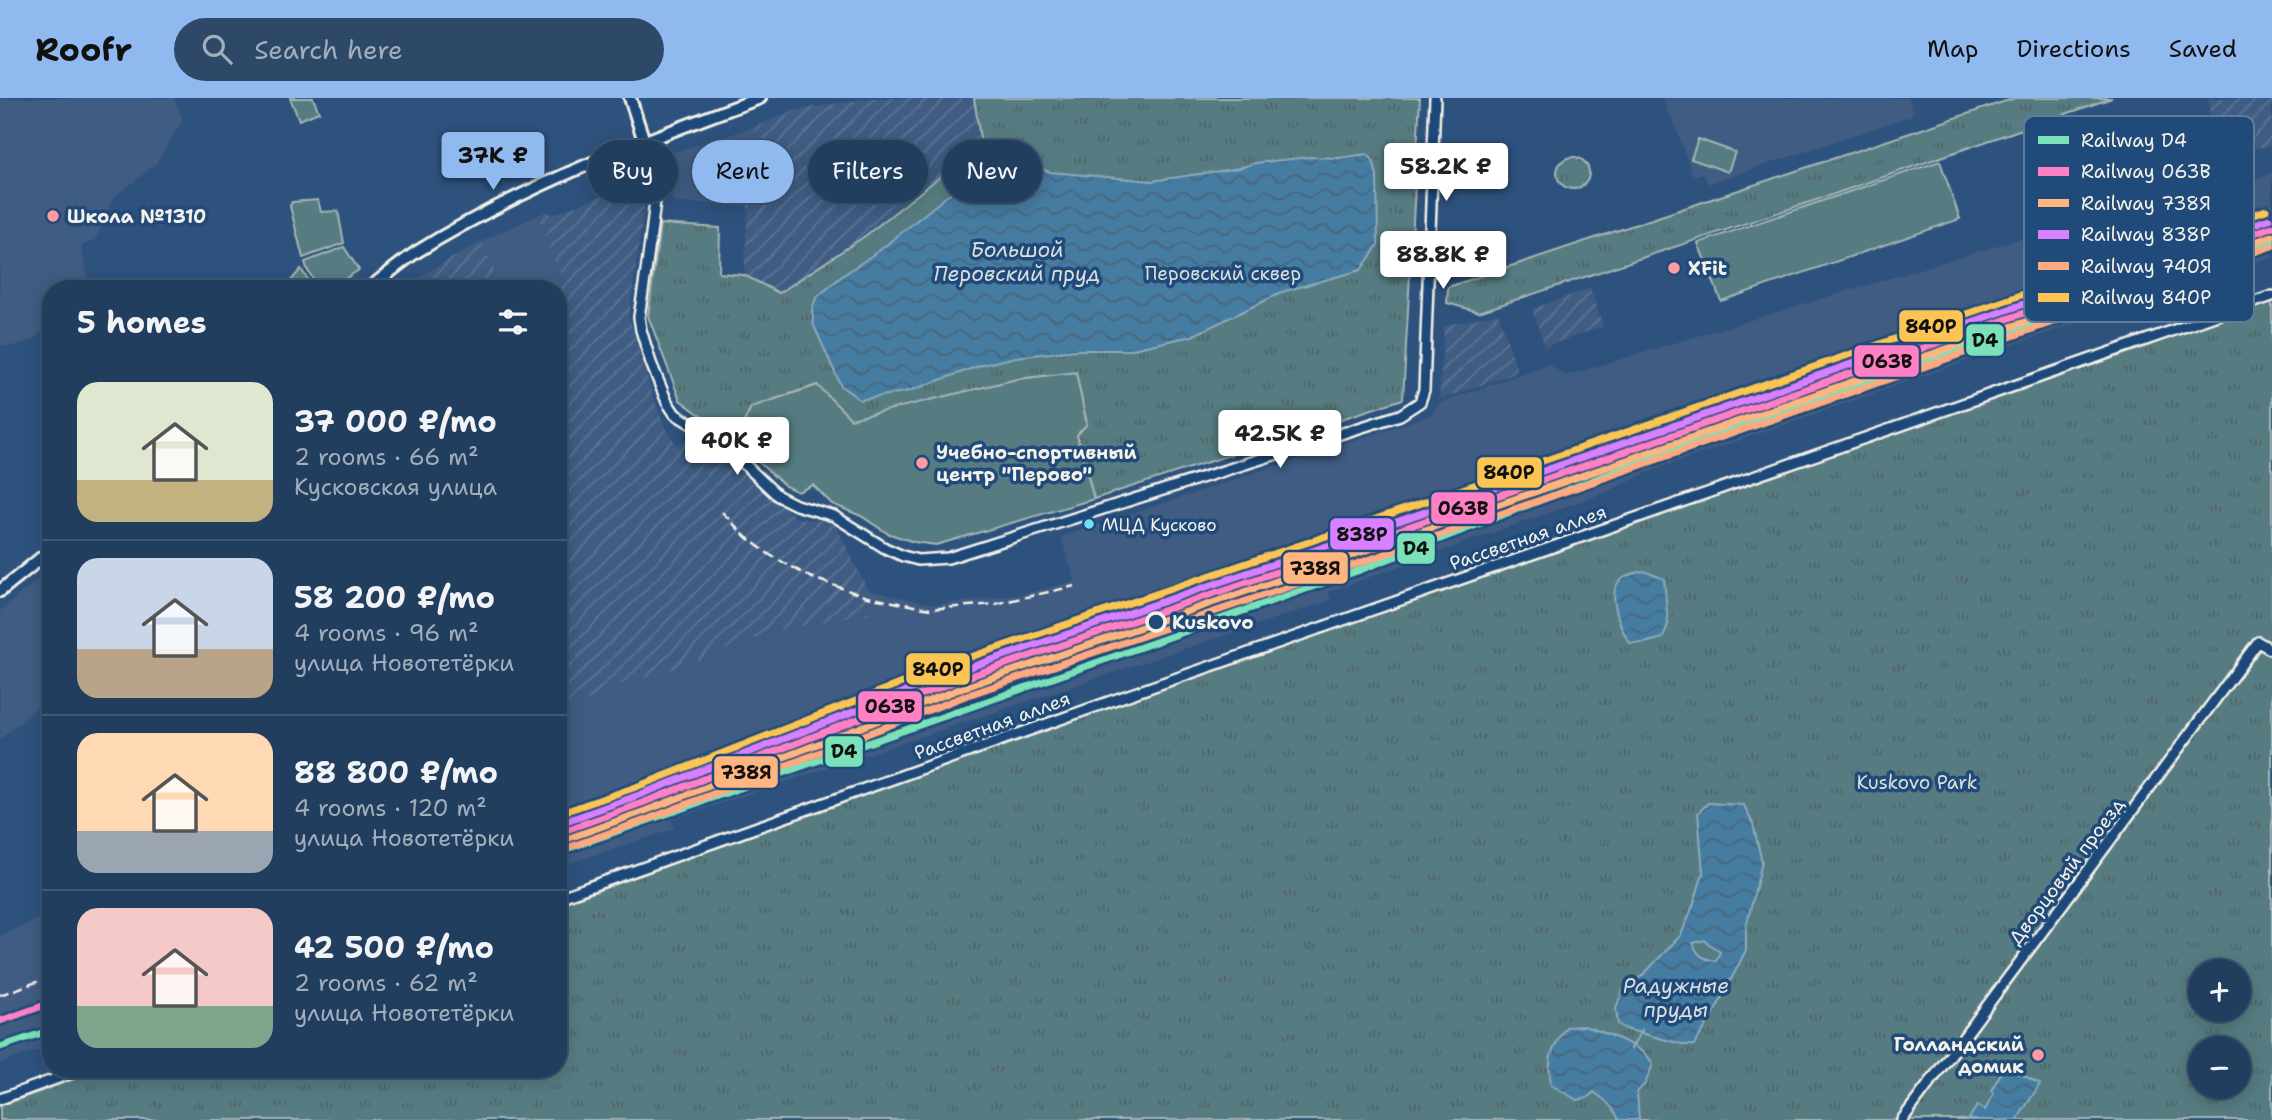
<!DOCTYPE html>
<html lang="en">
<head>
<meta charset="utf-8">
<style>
  :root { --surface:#223e5e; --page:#2e4967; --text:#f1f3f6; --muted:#a2aebc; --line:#3f5773; --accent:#90b9f0 }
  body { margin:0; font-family:"Shantell Sans",sans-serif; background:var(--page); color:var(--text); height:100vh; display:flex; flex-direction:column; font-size:26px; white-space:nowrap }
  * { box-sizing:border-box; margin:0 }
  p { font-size:23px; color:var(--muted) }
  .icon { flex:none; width:38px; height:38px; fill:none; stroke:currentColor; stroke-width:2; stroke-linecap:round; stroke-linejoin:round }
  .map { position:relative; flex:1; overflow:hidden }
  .sheet { position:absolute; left:42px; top:182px; width:525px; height:798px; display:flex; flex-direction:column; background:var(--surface); border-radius:28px; box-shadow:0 4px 18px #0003,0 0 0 2px var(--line) }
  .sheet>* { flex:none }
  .top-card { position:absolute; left:588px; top:42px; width:665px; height:63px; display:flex; gap:14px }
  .tools { position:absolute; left:2188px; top:861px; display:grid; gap:14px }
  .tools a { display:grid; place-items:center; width:63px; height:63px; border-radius:50%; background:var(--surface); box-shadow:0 4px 18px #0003,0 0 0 2px var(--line); font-size:35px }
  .price { position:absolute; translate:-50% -60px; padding:0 16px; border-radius:7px; background:#fff; color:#222; font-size:23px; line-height:46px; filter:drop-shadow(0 2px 4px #0008) }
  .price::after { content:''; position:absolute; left:50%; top:42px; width:21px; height:16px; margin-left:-10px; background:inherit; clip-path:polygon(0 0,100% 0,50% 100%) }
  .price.active { background:var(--accent); color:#111 }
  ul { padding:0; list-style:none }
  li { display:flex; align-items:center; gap:21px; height:175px; padding:0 35px }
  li+li { border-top:2px solid var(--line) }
  li span { display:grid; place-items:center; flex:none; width:196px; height:140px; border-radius:21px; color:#555 }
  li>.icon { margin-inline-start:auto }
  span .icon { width:84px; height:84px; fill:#fffc; stroke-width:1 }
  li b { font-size:30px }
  h2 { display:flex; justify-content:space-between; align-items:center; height:84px; padding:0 35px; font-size:30px }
  .tag { padding:0 24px; border-radius:32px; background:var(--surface); box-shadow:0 4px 18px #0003,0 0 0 2px var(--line); font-size:24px; line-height:63px }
  .tag.active { background:var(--accent); color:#111 }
  header { display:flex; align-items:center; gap:42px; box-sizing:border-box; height:98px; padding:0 35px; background:var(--accent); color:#111 }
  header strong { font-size:33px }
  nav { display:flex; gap:38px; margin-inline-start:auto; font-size:24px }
  .search { width:490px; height:63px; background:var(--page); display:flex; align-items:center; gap:18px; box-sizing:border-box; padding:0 24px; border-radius:38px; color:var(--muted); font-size:26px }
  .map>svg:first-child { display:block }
</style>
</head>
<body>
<header>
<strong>Roofr</strong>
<div class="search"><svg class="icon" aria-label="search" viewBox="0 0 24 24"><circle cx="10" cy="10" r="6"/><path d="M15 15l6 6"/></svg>Search here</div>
<nav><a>Map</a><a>Directions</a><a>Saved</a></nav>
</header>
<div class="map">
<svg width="2272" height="1022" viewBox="0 0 2272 1022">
  <defs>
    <pattern id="industrial-furrows" width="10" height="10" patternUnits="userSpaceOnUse" patternTransform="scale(1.75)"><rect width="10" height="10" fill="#405c83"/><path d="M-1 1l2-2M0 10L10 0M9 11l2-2" fill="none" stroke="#5c7495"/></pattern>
    <pattern id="park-tufts" width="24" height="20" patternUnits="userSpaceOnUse" patternTransform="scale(1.75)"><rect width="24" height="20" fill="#577b81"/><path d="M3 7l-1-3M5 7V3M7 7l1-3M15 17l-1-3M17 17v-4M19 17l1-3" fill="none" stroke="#516466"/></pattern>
    <pattern id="water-waves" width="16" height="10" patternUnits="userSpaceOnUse" patternTransform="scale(1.75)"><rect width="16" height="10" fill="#457ca2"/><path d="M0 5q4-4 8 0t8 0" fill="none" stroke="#476579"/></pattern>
  </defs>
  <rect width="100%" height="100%" fill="#2e527e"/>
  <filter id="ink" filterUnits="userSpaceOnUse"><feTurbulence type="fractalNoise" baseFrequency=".0143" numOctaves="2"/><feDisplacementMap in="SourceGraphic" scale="14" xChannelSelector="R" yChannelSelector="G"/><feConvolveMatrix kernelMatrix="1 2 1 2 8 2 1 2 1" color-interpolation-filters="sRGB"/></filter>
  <g filter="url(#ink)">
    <path fill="#405c83" d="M0 0H174L183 22 155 67 113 100 96 141 81 149 87 175V184L85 191H51V224L32 243 9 249 0 246Z
      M1663 0H1909L1913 13 1911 18 1708 86 1703 75 1693 78 1672 19H1670Z
      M755 29 748 108 672 104 674 54Z
      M2272 75V160L2244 166 1646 375 1609 393 1328 494 1331 502 671 722 674 731 558 769V613L597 599 602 591 694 564 771 534 869 516 866 502 868 492 935 507 1024 496 1075 483 1061 439 1431 317 1440 305 1549 266 1565 278 2186 91 2192 107Z
      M538 117 562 185 547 191H502L482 143Z
      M51 471V598L0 641V513Z
      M51 815V948L0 965V838Z"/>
    <path fill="url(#industrial-furrows)" d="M870 0H974L982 53 961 62 865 138 778 195 744 177 748 108 755 29 792 13Z
      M2208 0H2272V48L2215 56Z
      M648 81 629 218 652 296 665 330 677 347 691 338 705 356 716 345 796 420 834 424 868 492 866 502 869 516 771 534 694 564 641 581 602 591 598 599 558 613V191H547L562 185 538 117 548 113 551 117Z
      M482 143 502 191H405L426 175Z
      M1590 190 1603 228 1545 249 1532 211Z
      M1498 215 1518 274 1439 302 1444 228Z"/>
    <path fill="#577b81" stroke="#a6b6b4" stroke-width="2" d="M290 0H313L319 14 299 22Z
      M1698 41 1735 54 1728 74 1691 61Z
      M1940 63 1960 121 1721 203 1698 145Z
      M318 102 321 114 338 113 344 145 303 160 290 108 292 104Z
      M344 149 359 172 329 191H319L307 171 305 164Z
      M301 171 314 191H267L290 184Z
      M1076 274 1087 327 1077 337 1094 401 936 447 914 444 887 435 861 418 832 406 813 387 798 394 785 388 735 343 751 309 818 287 1017 281Z"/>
    <path fill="url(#park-tufts)" stroke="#a6b6b4" stroke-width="2" fill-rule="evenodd" d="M974 0H1420L1403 301 1094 401 1077 337 1087 326 1076 274 1017 281 851 321 817 287 751 309 735 343 680 302 648 218 660 126 720 130 719 175 744 177 779 195 865 138 961 62 982 53Z
      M2015 0H2112L1834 96 1479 214 1447 205 1448 189Z
      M1557 75a16 16 0 1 1 32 0a16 16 0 1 1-32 0Z
      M2272 203V1022H0V1008L102 971H558V807L1098 612 1993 297ZM2200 873H2238V912H2200ZM2200 950H2238V989H2200Z"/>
    <path fill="url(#water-waves)" stroke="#8babbe" stroke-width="2" fill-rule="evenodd" d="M1367 56 1373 62 1377 78 1378 147 1361 172 1285 193 1192 238 1128 252H1075L1016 259 982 267 909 293 860 302 841 288 814 228 812 212 816 200 842 178 880 152 974 76 1006 61 1021 63 1050 74 1152 83 1239 70 1256 65 1309 59 1339 60Z
      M1644 473 1664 481 1668 526 1663 540 1644 545H1630C1621 533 1608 498 1618 485 1624 477 1635 475 1644 473Z
      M1708 705 1744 707 1753 726 1762 764 1746 829V852L1713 917 1694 947H1685L1626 931 1618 926 1616 910 1623 892 1644 876 1681 837 1693 808 1703 775 1698 715ZM1704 842 1720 854 1716 863C1704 861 1697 858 1693 845Z
      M1584 928C1603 934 1645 948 1653 966L1645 986 1637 994 1639 1022H1619C1614 1009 1605 1002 1594 994L1587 1000 1577 1002 1551 987C1547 960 1551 952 1566 929Z
      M2005 968 2040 986 2017 1022H1968L1977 1008 1985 1012 1994 995 1991 993Z"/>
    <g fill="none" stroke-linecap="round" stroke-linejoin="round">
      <path stroke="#8babbe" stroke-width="2.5" d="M1631 951 1642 932"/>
      <g stroke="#f4f1e8" stroke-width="14">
        <path id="minor" d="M644 43 659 49C666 61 657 78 656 92 652 134 646 176 639 219L641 232 651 265 667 304 675 316 721 344 778 398 796 407 834 418 885 450 903 458 918 462 948 460 1400 317 1420 304 1424 292 1435 0
          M558 800 1114 602 2272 198
          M0 1001 83 971
          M1902 1022 2258 544 2272 552"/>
      </g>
      <g stroke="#f4f1e8" stroke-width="16">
        <path id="tertiary" d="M630 0 644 43
          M368 191C384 179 399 166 415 155 522 88 642 43 760 0
          M0 493 51 452"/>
      </g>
      <use href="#minor" stroke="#1f4a7a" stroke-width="9"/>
      <use href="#tertiary" stroke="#1f4a7a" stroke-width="10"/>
      <path stroke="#f4f1e8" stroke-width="2.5" stroke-dasharray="10 5" stroke-linecap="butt" d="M722 414 746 439 770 457 810 479 867 499 930 511 995 506 1075 488
        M558 737 627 720
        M0 897 51 879"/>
      <g stroke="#1f4a7a" stroke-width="12">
        <path id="rail-1" d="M558 754 1360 472 1699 341 2272 143
          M0 949 51 932"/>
      </g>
      <g stroke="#1f4a7a" stroke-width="12">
        <path id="rail-2" d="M558 735 642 705 959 582 1353 448 2272 129
          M0 923 51 905"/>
      </g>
      <g stroke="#1f4a7a" stroke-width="12">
        <path id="rail-3" d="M561 743 645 713 962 590 1356 456 2272 138"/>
      </g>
      <g stroke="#1f4a7a" stroke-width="12">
        <path id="rail-4" d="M558 726 639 697 956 574 1350 440 2269 121"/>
      </g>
      <g stroke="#1f4a7a" stroke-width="12">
        <path id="rail-5" d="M564 751 648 721 965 598 1359 465 2272 148"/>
      </g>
      <g stroke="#1f4a7a" stroke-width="12">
        <path id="rail-6" d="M558 716 636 689 953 565 1347 431 2266 112"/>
      </g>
      <use href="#rail-1" stroke="#7ae1b8" stroke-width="7"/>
      <use href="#rail-2" stroke="#ff80c5" stroke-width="7"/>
      <use href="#rail-3" stroke="#ffb580" stroke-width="7"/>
      <use href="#rail-4" stroke="#d880ff" stroke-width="7"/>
      <use href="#rail-5" stroke="#ffa980" stroke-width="7"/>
      <use href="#rail-6" stroke="#fcc553" stroke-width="7"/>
    </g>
  </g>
  <g fill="#ff9aa2" stroke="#1f4a7a" stroke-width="2.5">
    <circle cx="53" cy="118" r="7"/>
    <circle cx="1674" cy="170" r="7"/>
    <circle cx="922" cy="365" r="7"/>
    <circle cx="2038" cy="957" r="7"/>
  </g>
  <circle fill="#6ddff8" stroke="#1f4a7a" stroke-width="2.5" cx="1089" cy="426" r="6"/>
  <circle fill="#1f4a7a" stroke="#f4f1e8" stroke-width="3.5" cx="1156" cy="524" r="9"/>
  <g text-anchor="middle" stroke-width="7" stroke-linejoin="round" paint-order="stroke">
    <g font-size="17" fill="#f4f1e8" stroke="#1f4a7a" text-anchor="start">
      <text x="1102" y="433">МЦД Кусково</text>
    </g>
    <g font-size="19" font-weight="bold" fill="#f4f1e8" stroke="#1f4a7a" text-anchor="start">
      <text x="67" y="125">Школа №1310</text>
      <text x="1688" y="177">XFit</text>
      <text x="936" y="361">Учебно-спортивный<tspan x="936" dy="22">центр "Перово"</tspan></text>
      <text x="2024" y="953" text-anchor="end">Голландский<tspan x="2024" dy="22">домик</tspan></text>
    </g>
    <g font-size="19" fill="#dcdfd9" stroke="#1f4a7a">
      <text x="1223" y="182">Перовский сквер</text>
      <text x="1917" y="691">Kuskovo Park</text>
    </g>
    <g font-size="19" fill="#f4f1e8" stroke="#1f4a7a">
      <text transform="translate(1528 439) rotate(-19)" y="7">Рассветная аллея</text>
      <text transform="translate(992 627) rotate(-20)" y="7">Рассветная аллея</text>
      <text transform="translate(2066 773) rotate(-53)" y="7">Дворцовый проезд</text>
    </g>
    <g font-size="19" font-weight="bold" fill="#f4f1e8" stroke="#1f4a7a" text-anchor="start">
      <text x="1172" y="531">Kuskovo</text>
    </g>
    <g font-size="21" font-style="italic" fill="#dadfde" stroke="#1f4a7a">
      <text x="1017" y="159">Большой<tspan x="1017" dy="24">Перовский пруд</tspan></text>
      <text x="1676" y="895">Радужные<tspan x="1676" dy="24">пруды</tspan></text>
    </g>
  </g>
  <rect x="2024" y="18" width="230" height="206" rx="10" fill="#1f4a7a" stroke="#5f7c9b" stroke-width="2"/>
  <rect x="2038" y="38" width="31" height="8" fill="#7ae1b8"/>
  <rect x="2038" y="69" width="31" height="9" fill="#ff80c5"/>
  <rect x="2038" y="101" width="31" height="8" fill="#ffb580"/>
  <rect x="2038" y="132" width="31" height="9" fill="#d880ff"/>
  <rect x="2038" y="164" width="31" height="8" fill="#ffa980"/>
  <rect x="2038" y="195" width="31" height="9" fill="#fcc553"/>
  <g font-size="19" fill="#f4f1e8">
    <text x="2081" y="49">Railway D4</text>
    <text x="2081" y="80">Railway 063В</text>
    <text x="2081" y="112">Railway 738Я</text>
    <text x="2081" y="143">Railway 838Р</text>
    <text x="2081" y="175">Railway 740Я</text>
    <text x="2081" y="206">Railway 840Р</text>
  </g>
  <g stroke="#1f4a7a" stroke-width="2.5">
    <rect x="1898" y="211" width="66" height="34" rx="7" fill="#fcc553"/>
    <rect x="1965" y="225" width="40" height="34" rx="7" fill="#7ae1b8"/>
    <rect x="1853" y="246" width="67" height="34" rx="7" fill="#ff80c5"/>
    <rect x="1476" y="358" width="67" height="33" rx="7" fill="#fcc553"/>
    <rect x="1430" y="393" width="66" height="34" rx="7" fill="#ff80c5"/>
    <rect x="1329" y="419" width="66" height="34" rx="7" fill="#d880ff"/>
    <rect x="1396" y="434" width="40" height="33" rx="7" fill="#7ae1b8"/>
    <rect x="1282" y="453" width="67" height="34" rx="7" fill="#ffb580"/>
    <rect x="905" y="554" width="66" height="34" rx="7" fill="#fcc553"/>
    <rect x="857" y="592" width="66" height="33" rx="7" fill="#ff80c5"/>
    <rect x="824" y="637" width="40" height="33" rx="7" fill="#7ae1b8"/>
    <rect x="713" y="657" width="66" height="34" rx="7" fill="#ffb580"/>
  </g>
  <g font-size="19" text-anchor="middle" font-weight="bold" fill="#111">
    <text x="1931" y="235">840Р</text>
    <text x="1985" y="249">D4</text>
    <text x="1887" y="270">063В</text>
    <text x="1509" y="381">840Р</text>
    <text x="1463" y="417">063В</text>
    <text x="1362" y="443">838Р</text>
    <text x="1416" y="457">D4</text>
    <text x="1315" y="477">738Я</text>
    <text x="938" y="578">840Р</text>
    <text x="890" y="615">063В</text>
    <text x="844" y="660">D4</text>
    <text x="746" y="681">738Я</text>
  </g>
</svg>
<div class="tools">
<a>+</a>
<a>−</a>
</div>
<b class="price active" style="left:493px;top:94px">37K ₽</b>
<b class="price" style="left:1446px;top:105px">58.2K ₽</b>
<b class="price" style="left:1443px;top:193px">88.8K ₽</b>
<b class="price" style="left:1280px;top:372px">42.5K ₽</b>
<b class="price" style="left:737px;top:379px">40K ₽</b>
<div class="top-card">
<a class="tag">Buy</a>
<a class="tag active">Rent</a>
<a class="tag">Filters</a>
<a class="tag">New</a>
</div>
<section class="sheet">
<h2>5 homes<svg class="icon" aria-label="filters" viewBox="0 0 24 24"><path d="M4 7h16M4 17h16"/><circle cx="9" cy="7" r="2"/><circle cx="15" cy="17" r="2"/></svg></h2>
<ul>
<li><span style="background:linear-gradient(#dfe7d0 70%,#c2b280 0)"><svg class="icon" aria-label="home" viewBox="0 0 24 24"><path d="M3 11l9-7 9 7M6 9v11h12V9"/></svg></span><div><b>37 000 ₽/mo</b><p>2 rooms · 66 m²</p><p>Кусковская улица</p></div></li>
<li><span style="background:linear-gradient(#c9d6e8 65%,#b9a48a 0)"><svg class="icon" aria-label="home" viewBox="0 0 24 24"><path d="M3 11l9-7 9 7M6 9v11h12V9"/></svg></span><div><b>58 200 ₽/mo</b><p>4 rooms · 96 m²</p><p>улица Новотетёрки</p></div></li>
<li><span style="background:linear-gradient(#ffd9b3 70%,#9aa5b1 0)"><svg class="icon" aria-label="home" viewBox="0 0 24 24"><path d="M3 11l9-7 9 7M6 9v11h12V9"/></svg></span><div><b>88 800 ₽/mo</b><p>4 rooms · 120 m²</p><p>улица Новотетёрки</p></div></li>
<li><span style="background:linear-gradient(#f6c9c9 70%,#7fa58c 0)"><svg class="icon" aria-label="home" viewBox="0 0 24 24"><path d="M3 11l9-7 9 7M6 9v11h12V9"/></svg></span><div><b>42 500 ₽/mo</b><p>2 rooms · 62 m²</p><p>улица Новотетёрки</p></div></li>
</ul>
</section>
</div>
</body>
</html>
